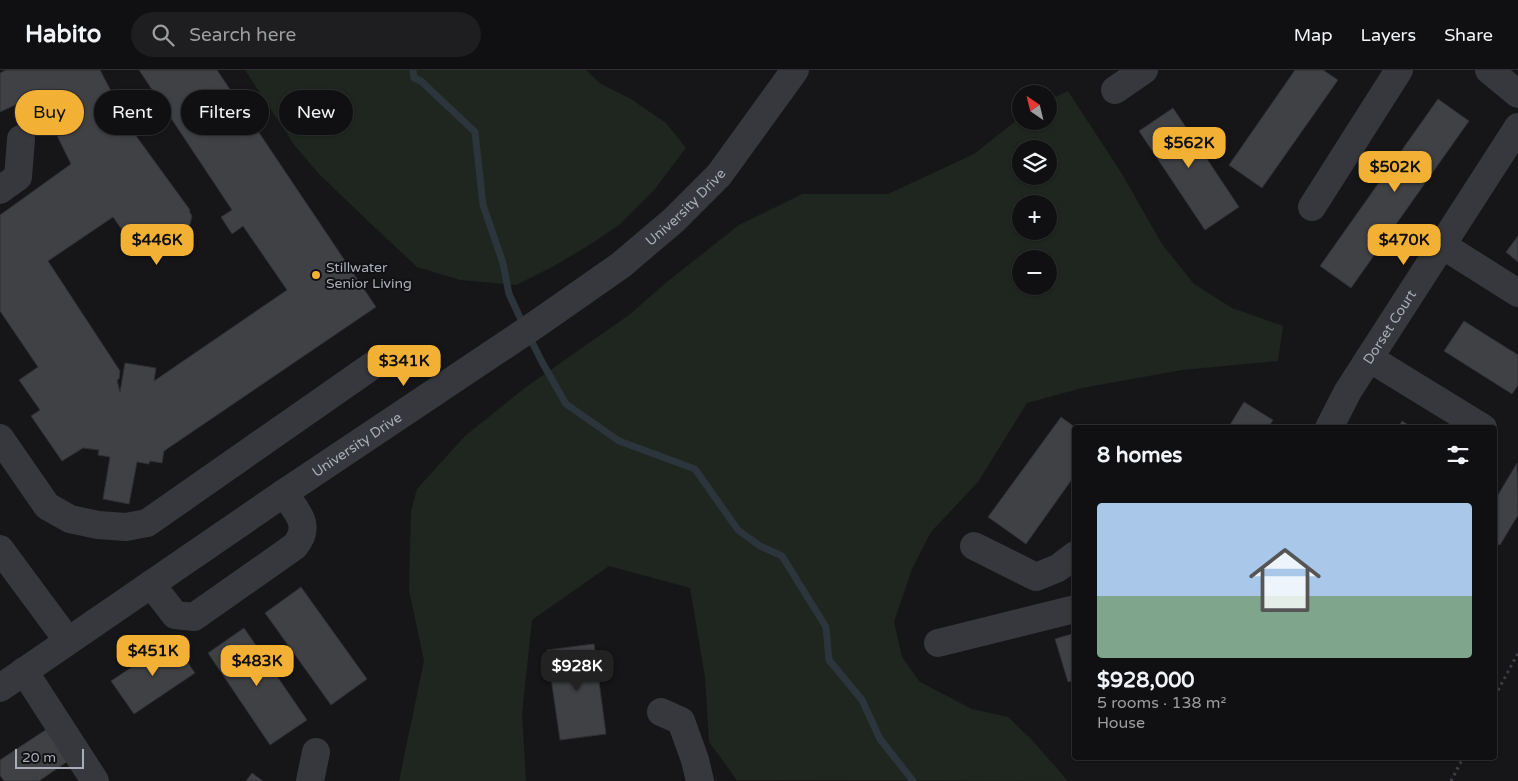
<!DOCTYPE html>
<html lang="en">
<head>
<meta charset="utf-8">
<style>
  :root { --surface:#101012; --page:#1e1e20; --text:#f1f3f6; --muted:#9c9d9f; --line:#303032; --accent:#f2b134 }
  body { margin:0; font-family:"Varela Round",sans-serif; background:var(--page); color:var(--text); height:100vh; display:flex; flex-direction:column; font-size:19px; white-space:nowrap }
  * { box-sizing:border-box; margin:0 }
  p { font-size:16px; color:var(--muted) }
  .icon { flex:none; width:28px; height:28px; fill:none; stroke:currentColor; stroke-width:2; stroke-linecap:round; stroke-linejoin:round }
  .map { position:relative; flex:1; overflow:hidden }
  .drawer { position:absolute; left:1072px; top:355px; width:425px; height:335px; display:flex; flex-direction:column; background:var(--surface); border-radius:5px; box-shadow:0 1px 4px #0004,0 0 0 1px var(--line) }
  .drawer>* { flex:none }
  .hud { position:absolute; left:15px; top:20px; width:475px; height:45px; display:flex; gap:10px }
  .needle { width:32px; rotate:325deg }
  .fabs { position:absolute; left:1012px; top:15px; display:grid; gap:10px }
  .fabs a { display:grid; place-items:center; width:45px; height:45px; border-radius:50%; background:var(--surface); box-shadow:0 1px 4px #0004,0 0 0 1px var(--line); font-size:25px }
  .scale { position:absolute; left:15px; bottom:12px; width:69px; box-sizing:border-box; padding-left:5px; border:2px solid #a8adb8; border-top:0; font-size:14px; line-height:18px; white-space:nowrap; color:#a8adb8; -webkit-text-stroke:4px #111113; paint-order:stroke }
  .price { position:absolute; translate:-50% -42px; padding:0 11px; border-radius:10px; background:var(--accent); color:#111; font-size:16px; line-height:32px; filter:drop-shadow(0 1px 2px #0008) }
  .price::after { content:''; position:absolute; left:50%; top:30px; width:15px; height:11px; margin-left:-8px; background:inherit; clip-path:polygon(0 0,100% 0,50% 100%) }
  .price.current { background:#222; color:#fff }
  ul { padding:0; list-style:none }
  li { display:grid; align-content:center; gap:10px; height:265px; padding:0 25px }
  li+li { border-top:1px solid var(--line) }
  li span { display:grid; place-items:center; height:155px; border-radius:5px; color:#555 }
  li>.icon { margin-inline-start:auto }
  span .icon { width:90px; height:90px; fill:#fffc; stroke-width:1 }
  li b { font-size:21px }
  h2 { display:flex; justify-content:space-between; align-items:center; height:60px; padding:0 25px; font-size:21px }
  .tag { padding:0 18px; border-radius:22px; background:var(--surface); box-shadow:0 1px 4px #0004,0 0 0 1px var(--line); font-size:18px; line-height:45px }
  .tag.current { background:var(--accent); color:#111 }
  header { display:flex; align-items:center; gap:30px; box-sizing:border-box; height:70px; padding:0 25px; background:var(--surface); border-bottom:1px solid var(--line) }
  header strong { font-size:24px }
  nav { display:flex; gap:28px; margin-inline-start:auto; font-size:18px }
  .search { width:350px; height:45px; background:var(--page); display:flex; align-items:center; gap:12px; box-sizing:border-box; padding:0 18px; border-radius:28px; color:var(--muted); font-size:19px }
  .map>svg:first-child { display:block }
</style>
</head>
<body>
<header>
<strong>Habito</strong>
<div class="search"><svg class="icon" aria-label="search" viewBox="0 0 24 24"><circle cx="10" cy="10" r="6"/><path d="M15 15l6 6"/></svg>Search here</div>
<nav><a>Map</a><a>Layers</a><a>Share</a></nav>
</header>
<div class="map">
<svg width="1518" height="711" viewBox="0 0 1518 711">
  <rect width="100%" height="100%" fill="#161618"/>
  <path fill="#1e261f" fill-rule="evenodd" d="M245 0H586L601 14 631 29 666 53 686 78 654 120 619 155 591 174 554 196 516 215 460 210 417 197 369 152 319 104 295 76Z
    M1068 21 1122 104 1162 174 1194 214 1232 238 1283 256 1278 291 1182 300 1082 318 1027 333 978 412 931 462 912 499 894 552 902 587 920 612 972 639 1008 647 1031 669 1068 711 737 710 709 672 705 607 690 518 609 496 532 550 522 644 526 711H399L424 591 409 520 411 441 417 419 465 366 526 317 629 245 668 211 739 155 802 124H888L974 84 1021 47V51H1049V30ZM1021 79H1049V106H1021ZM1021 134H1049V161H1021ZM1021 189H1049V216H1021Z"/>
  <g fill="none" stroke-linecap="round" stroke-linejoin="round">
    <path stroke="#2c353c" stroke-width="7" d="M413 0 414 8 421 11 475 62 483 135 503 193 509 224 524 256
      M529 266 542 292 566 334 619 371 695 399 738 460 760 476 782 486 826 557 829 590 862 630 880 669 913 711"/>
  </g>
  <path fill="#404145" stroke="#303034" d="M6 0H100L131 59 190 140 189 141 192 146 189 158 179 164 167 162 138 183 113 147 48 191 120 301 119 309 117 310 120 322 125 293 156 298 154 311 287 220 243 156 232 164 221 147 232 140 139 0H217L376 237 164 381 162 393 150 391 149 394 137 392 129 434 103 429 110 387 98 385 99 380 83 378 62 391 31 346 40 340 19 310 38 297 0 241V145L71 94 37 25 0 42V3Z
    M1295 0H1323L1338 10 1262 118 1229 95Z
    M1438 29 1469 51 1351 218 1320 196Z
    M1173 38 1239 137 1205 160 1139 61Z
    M1518 166V192L1506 182Z
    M1464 251 1518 285V315L1512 324 1444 281Z
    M1244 332 1273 350 1268 358H1228Z
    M1061 347 1076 358H1075V405L1026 474 988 447Z
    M1402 351 1413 358H1398Z
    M1517 393 1518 445 1500 475 1495 473V430Z
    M301 517 367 609 331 635 265 543Z
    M244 558 307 650 270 675 208 583Z
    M1075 563V610L1068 612 1055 569Z
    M172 570 195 603 134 644 111 611Z
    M594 574 606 664 560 670 547 580Z
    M53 655 74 687 39 711H4L0 705V690Z
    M252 703 263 711H246Z"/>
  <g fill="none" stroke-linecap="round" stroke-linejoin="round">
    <path stroke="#3d3f44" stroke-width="3" stroke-dasharray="2.5 4" stroke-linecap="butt" d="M1495 626 1518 583
      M1451 711 1463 688"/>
    <g stroke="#37383d" stroke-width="28">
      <path d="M1489 0 1518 24"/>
      <path d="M1115 20 1144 0"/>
      <path d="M0 120 18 107 21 69"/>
      <path d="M1312 137 1399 0"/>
      <path d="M1442 175 1518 223"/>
      <path d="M1369 288 1483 358"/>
      <path id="s1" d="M1329 358 1348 321 1518 57"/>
      <path d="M0 368 47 436 70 449 98 455 126 457 147 453 379 291"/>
      <path d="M974 476 1036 507 1058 498 1075 485"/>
      <path d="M0 479 68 571"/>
      <path d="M151 514 175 545 194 547 295 476C312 455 297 442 284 423"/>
      <path d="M938 573 1075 539"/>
      <path d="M24 601 95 711"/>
      <path id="s2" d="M0 618 284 423 538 253 621 195 674 150 719 105 795 0"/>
      <path d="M661 642 681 651 695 690 700 711"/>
      <path d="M310 711 316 682"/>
    </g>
  </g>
  <circle fill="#f2b134" stroke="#111113" stroke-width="2" cx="316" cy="205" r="5"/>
  <g text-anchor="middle" stroke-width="4" stroke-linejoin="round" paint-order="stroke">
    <g font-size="14" fill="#a8adb8" stroke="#111113">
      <text dy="5" stroke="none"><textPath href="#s2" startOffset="838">University Drive</textPath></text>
      <text dy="5" stroke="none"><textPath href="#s1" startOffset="118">Dorset Court</textPath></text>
      <text dy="5" stroke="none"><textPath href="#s2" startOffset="432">University Drive</textPath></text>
    </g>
    <g font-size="14" fill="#a8adb8" stroke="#111113" text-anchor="start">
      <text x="326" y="202">Stillwater<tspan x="326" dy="16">Senior Living</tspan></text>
    </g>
  </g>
</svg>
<div class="fabs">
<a><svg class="needle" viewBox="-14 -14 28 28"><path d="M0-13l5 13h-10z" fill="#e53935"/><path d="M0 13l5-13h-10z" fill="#9c9d9f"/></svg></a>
<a><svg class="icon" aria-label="layers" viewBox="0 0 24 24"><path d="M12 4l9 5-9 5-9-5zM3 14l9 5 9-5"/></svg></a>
<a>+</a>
<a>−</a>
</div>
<div class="scale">20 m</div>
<b class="price" style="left:1189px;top:99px">$562K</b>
<b class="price" style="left:1395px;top:123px">$502K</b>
<b class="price" style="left:157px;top:196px">$446K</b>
<b class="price" style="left:1404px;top:196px">$470K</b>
<b class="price" style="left:404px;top:317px">$341K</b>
<b class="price" style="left:153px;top:607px">$451K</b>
<b class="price" style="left:257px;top:617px">$483K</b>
<b class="price current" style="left:577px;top:622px">$928K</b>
<div class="hud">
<a class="tag current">Buy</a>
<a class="tag">Rent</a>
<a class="tag">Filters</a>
<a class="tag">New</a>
</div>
<section class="drawer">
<h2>8 homes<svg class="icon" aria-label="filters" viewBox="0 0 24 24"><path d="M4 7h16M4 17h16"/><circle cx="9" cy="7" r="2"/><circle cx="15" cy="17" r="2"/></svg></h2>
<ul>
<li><span style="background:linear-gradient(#a9c7e8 60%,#7fa58c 0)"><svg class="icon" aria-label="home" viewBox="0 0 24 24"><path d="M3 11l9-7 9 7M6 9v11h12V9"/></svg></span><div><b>$928,000</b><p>5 rooms · 138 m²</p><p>House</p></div></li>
</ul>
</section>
</div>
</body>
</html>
